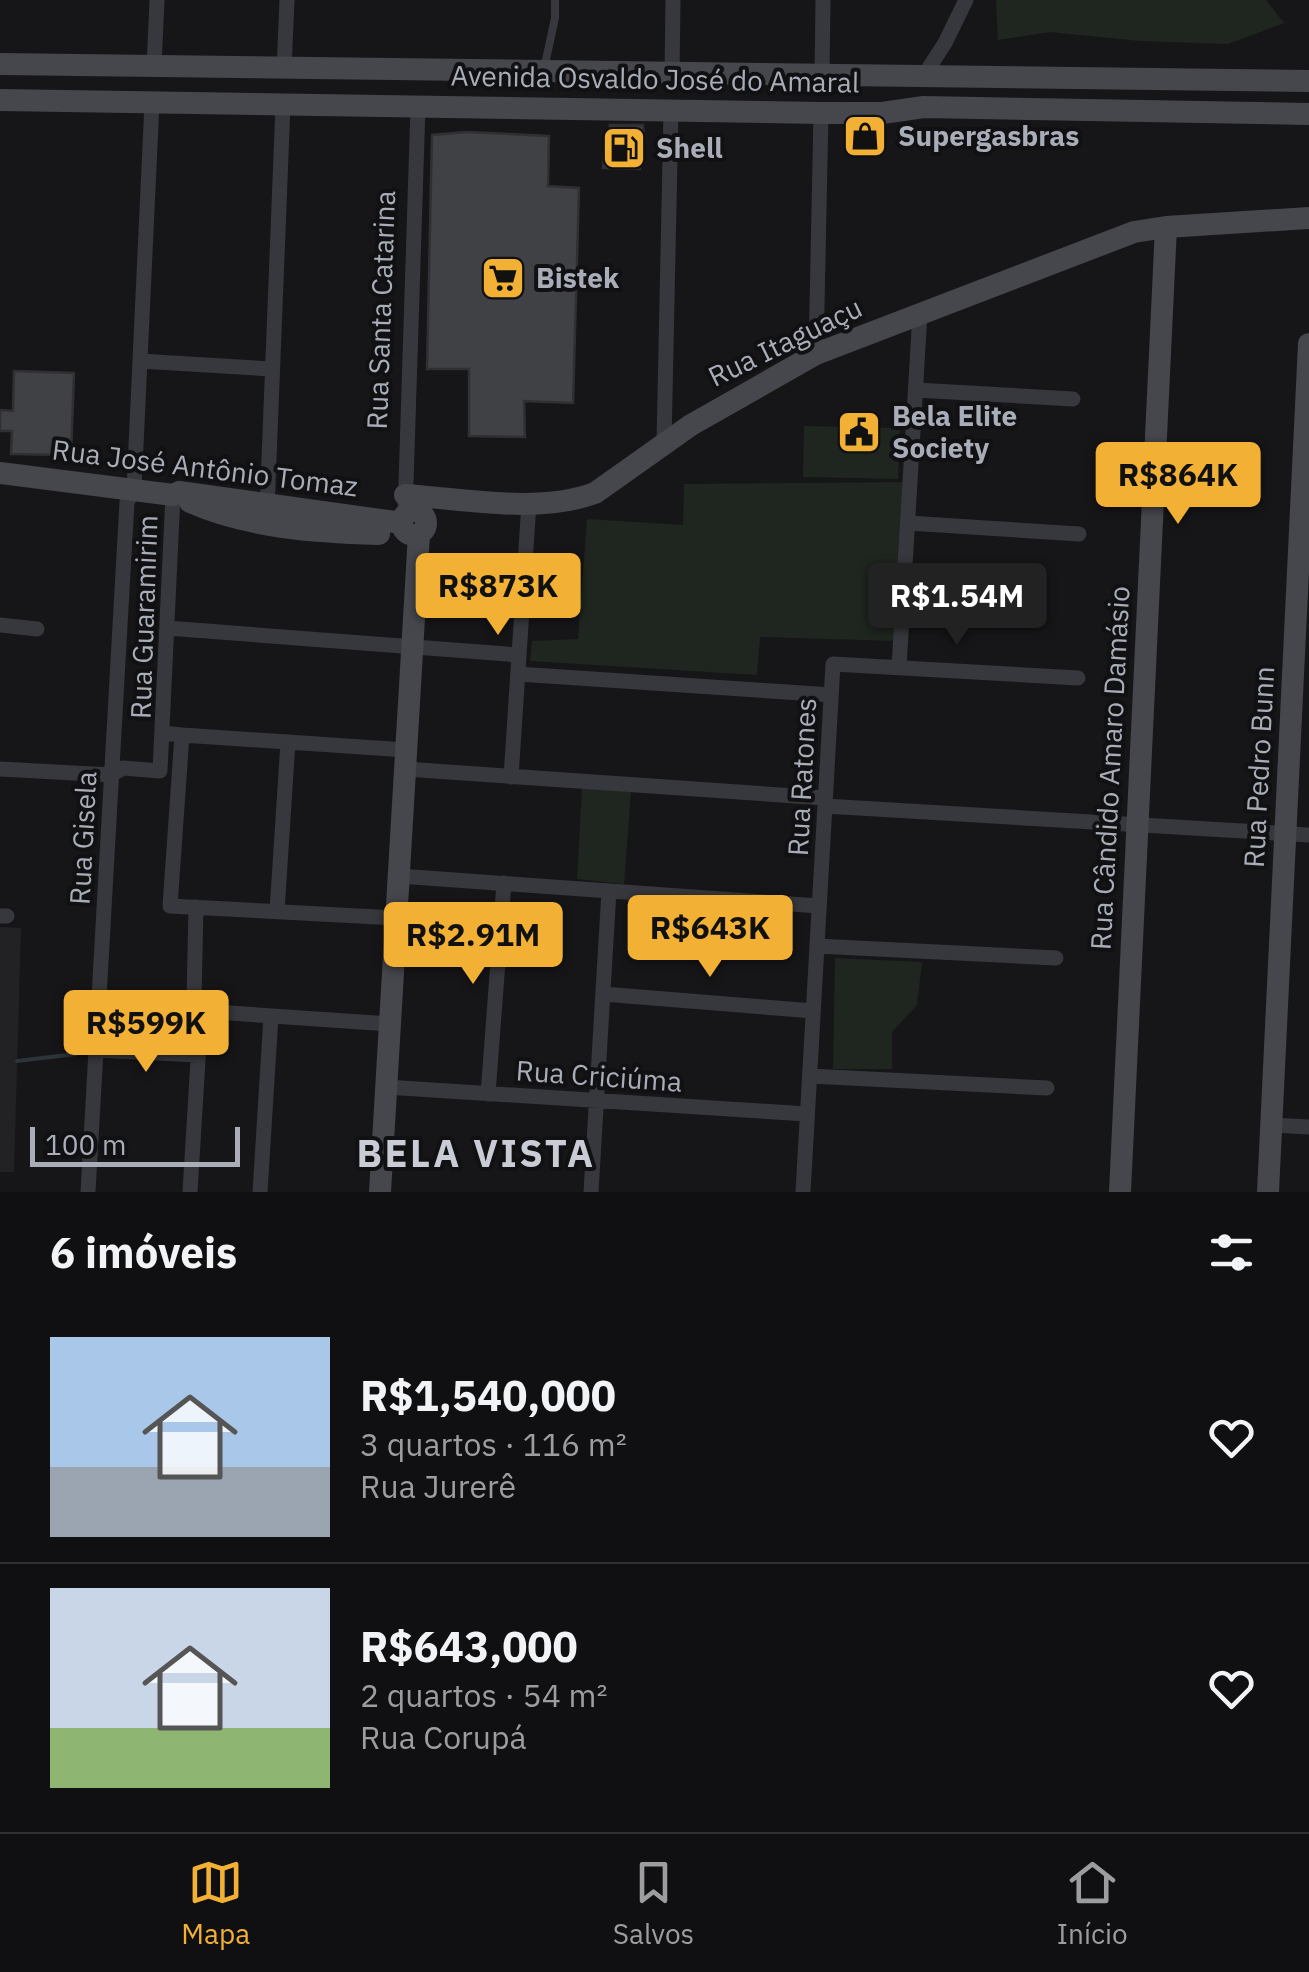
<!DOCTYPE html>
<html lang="pt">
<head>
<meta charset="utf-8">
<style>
  :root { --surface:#101012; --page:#19191b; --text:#f1f3f6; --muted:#9c9d9f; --line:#303032; --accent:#f2b134 }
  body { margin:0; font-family:"IBM Plex Sans",sans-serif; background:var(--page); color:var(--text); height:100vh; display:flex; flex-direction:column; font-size:38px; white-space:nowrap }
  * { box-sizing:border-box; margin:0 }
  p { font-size:32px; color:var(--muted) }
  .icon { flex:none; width:55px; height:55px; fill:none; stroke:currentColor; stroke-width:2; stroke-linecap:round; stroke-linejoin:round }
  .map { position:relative; height:1192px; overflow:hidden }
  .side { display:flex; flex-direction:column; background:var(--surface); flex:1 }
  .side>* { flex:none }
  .scale { position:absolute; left:30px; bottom:25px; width:210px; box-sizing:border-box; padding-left:10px; border:5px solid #a8adb8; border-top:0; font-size:28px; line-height:35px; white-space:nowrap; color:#a8adb8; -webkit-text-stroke:8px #111113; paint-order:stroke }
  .price { position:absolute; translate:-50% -85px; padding:0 22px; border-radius:10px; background:var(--accent); color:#111; font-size:32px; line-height:65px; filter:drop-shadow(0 2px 5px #0008) }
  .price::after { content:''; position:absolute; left:50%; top:60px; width:30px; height:22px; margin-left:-15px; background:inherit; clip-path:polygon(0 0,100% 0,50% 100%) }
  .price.selected { background:#222; color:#fff }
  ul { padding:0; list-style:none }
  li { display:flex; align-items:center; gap:30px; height:250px; padding:0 50px }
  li+li { border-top:2px solid var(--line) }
  li span { display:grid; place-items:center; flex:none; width:280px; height:200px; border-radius:0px; color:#555 }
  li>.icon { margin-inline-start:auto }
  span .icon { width:120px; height:120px; fill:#fffc; stroke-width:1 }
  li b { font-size:42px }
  h2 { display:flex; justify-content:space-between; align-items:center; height:120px; padding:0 50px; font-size:42px }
  .tabs { display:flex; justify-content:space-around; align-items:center; height:140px; border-top:2px solid var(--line); background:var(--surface); font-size:28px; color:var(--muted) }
  .tabs a { display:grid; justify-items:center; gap:5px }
  .tabs .selected { color:var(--accent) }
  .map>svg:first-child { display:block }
</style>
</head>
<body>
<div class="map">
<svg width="1309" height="1192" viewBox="0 0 1309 1192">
  <rect width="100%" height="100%" fill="#161618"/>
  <path fill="#222225" d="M0 927 21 928 14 1172H0Z"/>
  <path fill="#1e261f" d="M996 0H1266L1284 23 1228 44 1140 41 1050 32 998 40Z
    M804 426 900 428 898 479 803 477Z
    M907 482 894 641 760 637 757 675 530 661 532 641 578 639 587 519 683 525 684 484Z
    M582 788 631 792 624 884 577 879Z
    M835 958 922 962 917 1005 892 1032V1069H833Z"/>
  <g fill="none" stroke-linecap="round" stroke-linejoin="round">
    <path stroke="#2c353c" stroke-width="4" d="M17 1061 76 1054"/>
  </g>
  <path fill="#404145" stroke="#303034" stroke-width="2.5" d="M610 125H643L644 142H639L640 169 603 168 604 153 609 154Z
    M466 132 549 136 548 186 579 188 573 403 524 401 525 437 469 436V369H427L432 135Z
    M14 371 74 373 71 455 11 454 12 431H0V410L13 411Z"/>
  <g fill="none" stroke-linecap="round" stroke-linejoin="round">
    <path stroke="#37383d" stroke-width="8" d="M544 69 555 18V0"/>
    <path stroke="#37383d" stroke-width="15" d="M154 67 157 0
      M284 70 287 0
      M672 75 673 0
      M822 76 823 0
      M923 77 945 43 966 0
      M816 354 821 113
      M140 361 272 369
      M916 390 1073 399
      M664 443 671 111
      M267 510 283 105
      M405 515 418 106
      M908 523 1079 534
      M0 625 37 629
      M167 628 519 655
      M899 667 920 313
      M518 674 831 695
      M162 733 182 735 170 906 396 918
      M182 735 406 750
      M0 769 111 775 123 768 160 771 173 495
      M405 769 825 798
      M511 777 529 503
      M825 806 1309 835
      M399 876 819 906
      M277 911 288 742
      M0 916H7
      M817 946 1056 958
      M603 994 813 1011
      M201 1011 390 1024
      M96 1050 198 1055
      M810 1076 1047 1088
      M386 1087 807 1114
      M488 1094 504 883
      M1272 1125 1309 1127
      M88 1192 127 502 134 489 152 103
      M190 1192 201 1011 194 1000 196 907
      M260 1192 271 1016
      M591 1192 609 891
      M803 1192 833 664 1078 678"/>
    <path stroke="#45474d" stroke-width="22" d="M0 64 1309 81
      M0 100 821 113H882L924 107 1309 114
      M0 473 173 495 179 492 402 523
      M405 495C466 499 537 514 595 493L691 425 816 354 1134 232 1166 227 1309 218
      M190 502C249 528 316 532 379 534
      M402 523a12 12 0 1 1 24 0a12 12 0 1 1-24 0Z
      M380 1192 419 534
      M1120 1192 1166 227
      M1268 1192 1309 344"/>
  </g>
  <defs>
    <g id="shop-square" transform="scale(2.25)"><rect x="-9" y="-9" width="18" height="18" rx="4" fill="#f2b134" stroke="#111113"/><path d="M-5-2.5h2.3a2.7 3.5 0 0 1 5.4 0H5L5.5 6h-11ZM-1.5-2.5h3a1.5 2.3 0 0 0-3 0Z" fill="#111"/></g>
    <g id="fuel-square" transform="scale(2.25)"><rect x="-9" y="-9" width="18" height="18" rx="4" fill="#f2b134" stroke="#111113"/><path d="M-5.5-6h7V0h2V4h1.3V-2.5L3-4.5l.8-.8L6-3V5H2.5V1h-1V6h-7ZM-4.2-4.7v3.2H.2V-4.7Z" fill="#111"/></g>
    <g id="supermarket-square" transform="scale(2.25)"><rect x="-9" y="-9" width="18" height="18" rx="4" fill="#f2b134" stroke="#111113"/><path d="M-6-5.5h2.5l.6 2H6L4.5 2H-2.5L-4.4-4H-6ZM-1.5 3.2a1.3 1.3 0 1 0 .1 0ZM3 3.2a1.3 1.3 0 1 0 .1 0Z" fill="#111"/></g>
    <g id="civic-square" transform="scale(2.25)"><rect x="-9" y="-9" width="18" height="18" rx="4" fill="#f2b134" stroke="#111113"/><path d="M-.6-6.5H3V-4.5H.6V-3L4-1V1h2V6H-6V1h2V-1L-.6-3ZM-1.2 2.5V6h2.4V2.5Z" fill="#111"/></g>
  </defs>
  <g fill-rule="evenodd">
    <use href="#shop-square" x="865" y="136"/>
    <use href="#fuel-square" x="624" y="148"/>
    <use href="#supermarket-square" x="503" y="278"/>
    <use href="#civic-square" x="859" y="432"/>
  </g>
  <g text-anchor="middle" stroke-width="8" stroke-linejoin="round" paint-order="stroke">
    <g font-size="28" fill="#a8adb8" stroke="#111113">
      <text transform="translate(655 79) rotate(1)" y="10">Avenida Osvaldo José do Amaral</text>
      <text transform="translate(381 310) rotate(-88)" y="10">Rua Santa Catarina</text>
      <text transform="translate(785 342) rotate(-26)" y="10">Rua Itaguaçu</text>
      <text transform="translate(205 468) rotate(7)" y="10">Rua José Antônio Tomaz</text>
      <text transform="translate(144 617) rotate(-88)" y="10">Rua Guaramirim</text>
      <text transform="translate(1259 767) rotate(-87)" y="10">Rua Pedro Bunn</text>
      <text transform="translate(1110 768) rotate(-87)" y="10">Rua Cândido Amaro Damásio</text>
      <text transform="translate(802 777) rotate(-87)" y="10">Rua Ratones</text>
      <text transform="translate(83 838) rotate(-87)" y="10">Rua Gisela</text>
      <text transform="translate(599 1076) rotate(4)" y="10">Rua Criciúma</text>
    </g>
    <g font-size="28" font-weight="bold" fill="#a8adb8" stroke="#111113" text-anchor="start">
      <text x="898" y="146">Supergasbras</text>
      <text x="656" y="158">Shell</text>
      <text x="536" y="288">Bistek</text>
      <text x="892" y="426">Bela Elite<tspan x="892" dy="32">Society</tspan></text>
    </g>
    <g font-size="38" font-weight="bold" letter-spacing="2.5" fill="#c9ccd4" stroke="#111113">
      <text x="476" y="1167">BELA VISTA</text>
    </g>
  </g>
</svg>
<div class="scale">100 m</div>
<b class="price" style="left:1178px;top:527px">R$864K</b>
<b class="price" style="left:498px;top:638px">R$873K</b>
<b class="price selected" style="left:957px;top:648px">R$1.54M</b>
<b class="price" style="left:710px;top:980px">R$643K</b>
<b class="price" style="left:473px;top:987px">R$2.91M</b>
<b class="price" style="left:146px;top:1075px">R$599K</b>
</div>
<section class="side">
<h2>6 imóveis<svg class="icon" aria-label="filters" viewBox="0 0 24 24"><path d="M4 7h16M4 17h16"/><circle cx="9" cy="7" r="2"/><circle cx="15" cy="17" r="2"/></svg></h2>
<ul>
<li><span style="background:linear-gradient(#a9c7e8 65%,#9aa5b1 0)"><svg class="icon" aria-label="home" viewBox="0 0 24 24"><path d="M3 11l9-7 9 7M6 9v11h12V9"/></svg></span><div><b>R$1,540,000</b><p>3 quartos · 116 m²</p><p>Rua Jurerê</p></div><svg class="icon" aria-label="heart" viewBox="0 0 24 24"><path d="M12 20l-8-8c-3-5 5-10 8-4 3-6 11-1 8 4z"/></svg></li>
<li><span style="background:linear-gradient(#c9d6e8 70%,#8fb573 0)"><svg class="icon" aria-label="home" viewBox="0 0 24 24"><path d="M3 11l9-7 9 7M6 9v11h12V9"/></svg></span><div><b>R$643,000</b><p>2 quartos · 54 m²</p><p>Rua Corupá</p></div><svg class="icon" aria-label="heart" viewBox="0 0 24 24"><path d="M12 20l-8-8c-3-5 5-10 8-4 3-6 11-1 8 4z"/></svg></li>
</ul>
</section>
<nav class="tabs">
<a class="selected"><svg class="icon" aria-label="map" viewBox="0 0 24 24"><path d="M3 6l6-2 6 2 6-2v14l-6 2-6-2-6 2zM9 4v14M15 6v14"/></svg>Mapa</a>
<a><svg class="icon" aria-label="saved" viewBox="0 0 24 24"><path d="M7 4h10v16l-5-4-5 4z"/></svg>Salvos</a>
<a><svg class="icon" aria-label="home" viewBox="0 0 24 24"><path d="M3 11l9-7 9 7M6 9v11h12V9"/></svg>Início</a>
</nav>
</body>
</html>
